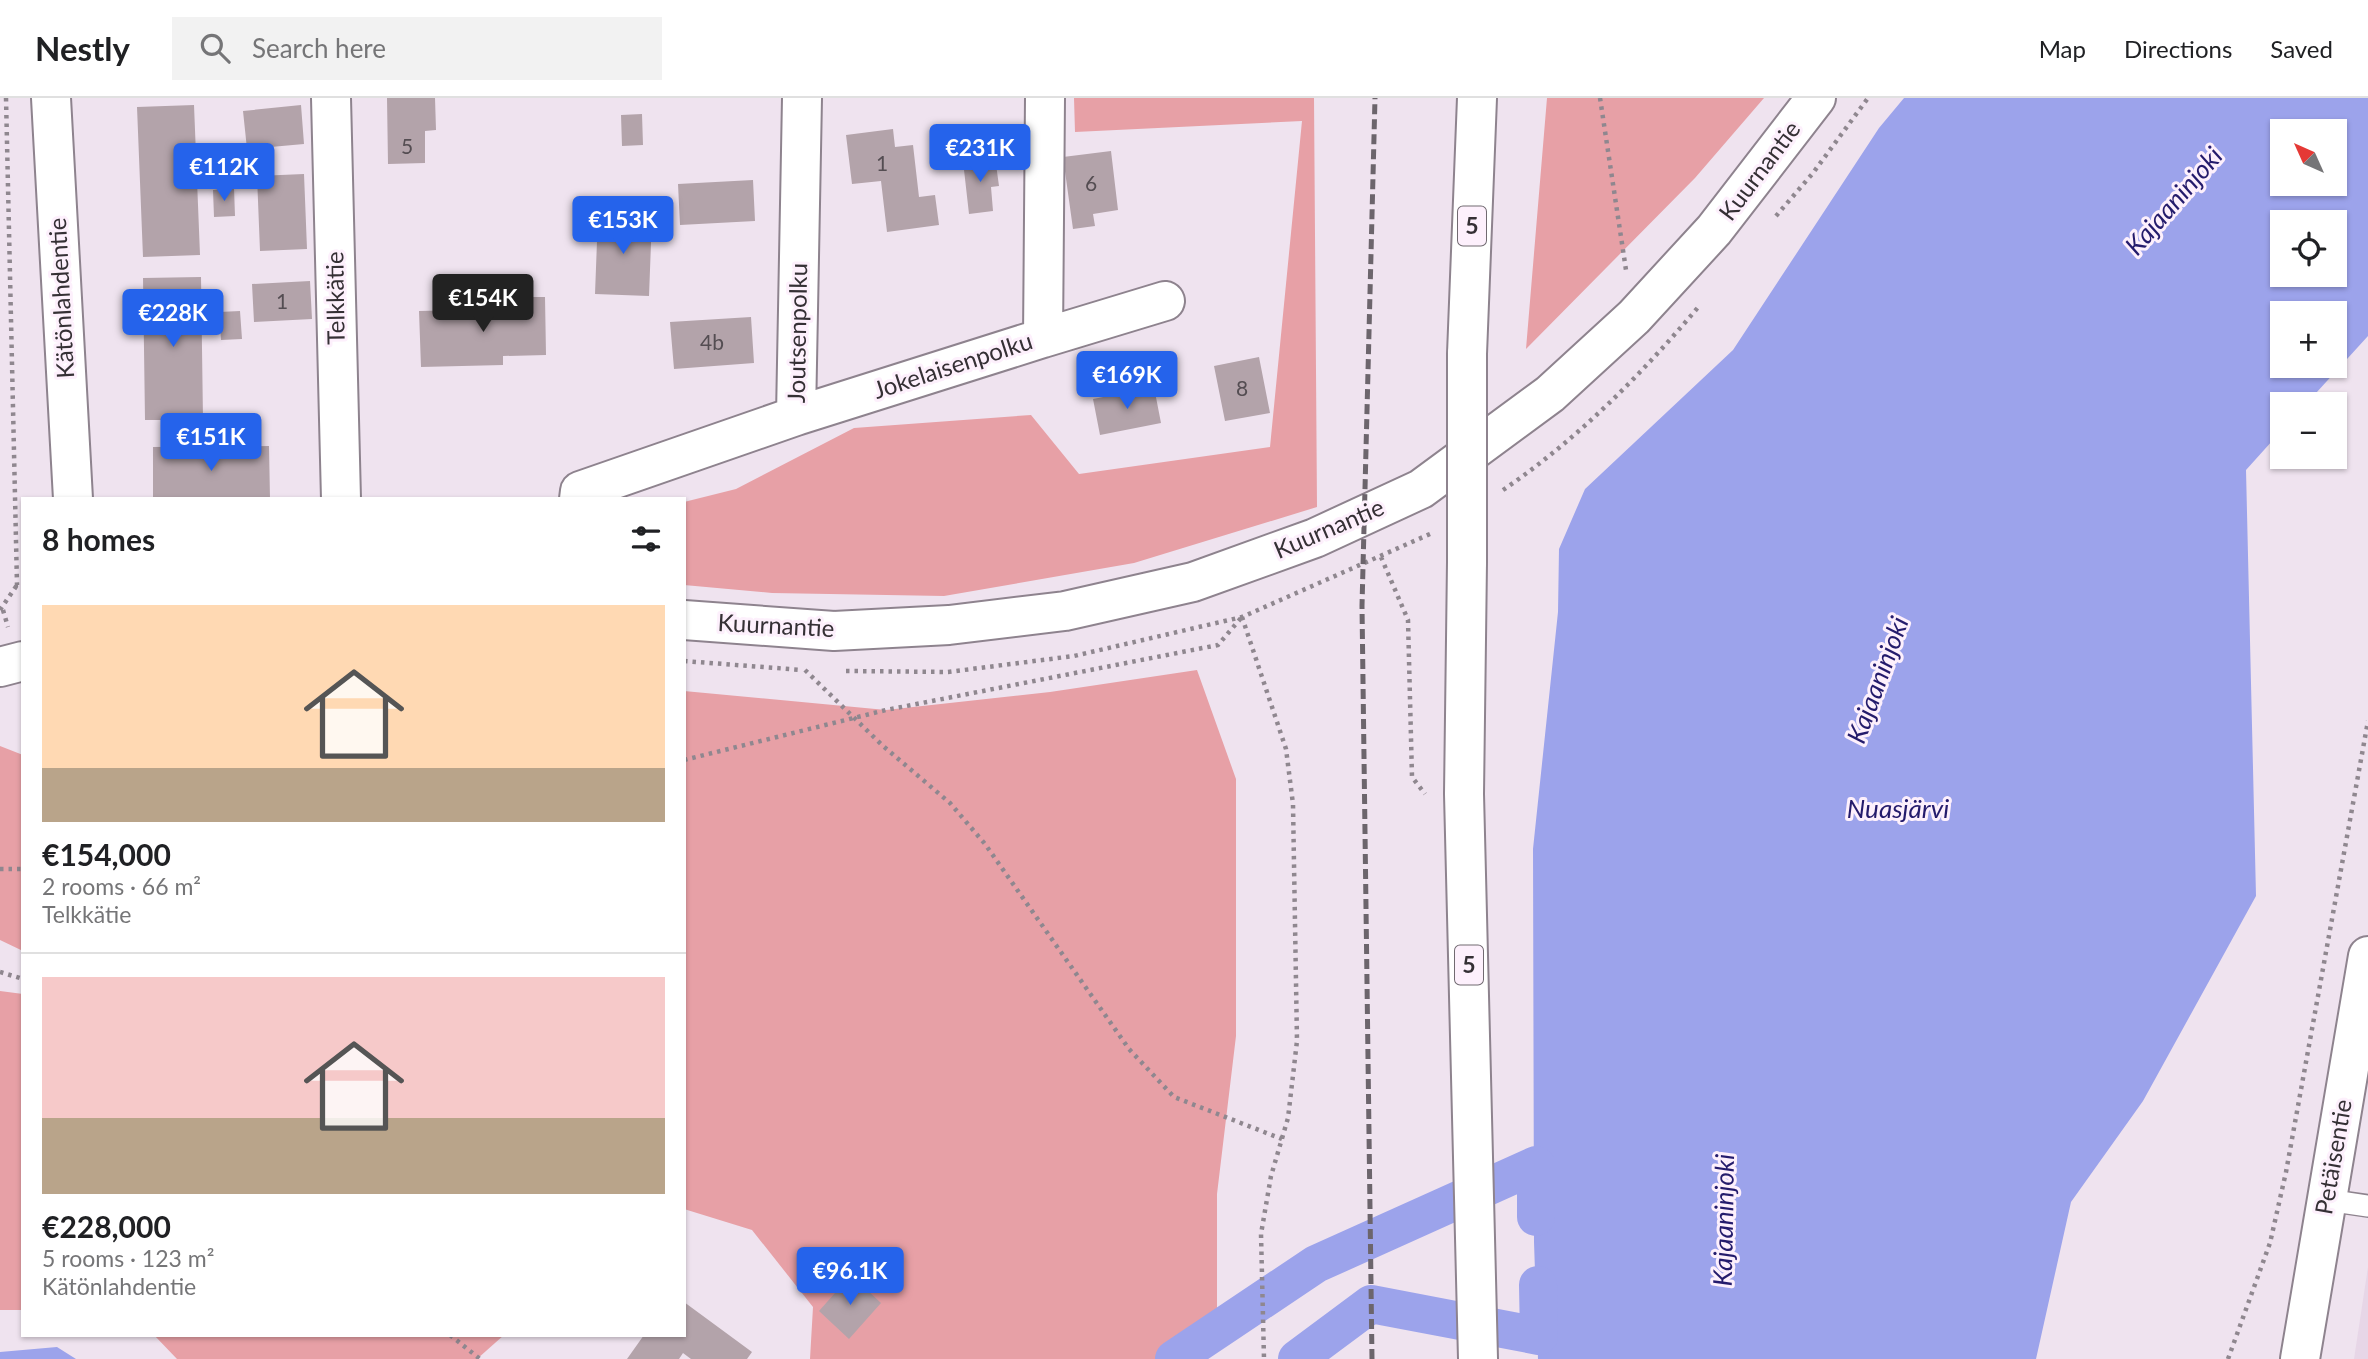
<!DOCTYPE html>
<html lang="en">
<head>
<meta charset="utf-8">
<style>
  :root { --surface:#fff; --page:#f2f2f2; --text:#202124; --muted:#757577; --line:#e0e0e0; --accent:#2563eb }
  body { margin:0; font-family:Lato,sans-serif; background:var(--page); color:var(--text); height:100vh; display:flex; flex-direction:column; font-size:26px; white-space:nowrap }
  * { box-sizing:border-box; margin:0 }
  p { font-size:23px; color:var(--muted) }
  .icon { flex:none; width:38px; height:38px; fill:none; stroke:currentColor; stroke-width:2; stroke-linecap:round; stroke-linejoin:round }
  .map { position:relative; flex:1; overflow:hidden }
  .details { position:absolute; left:21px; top:399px; width:665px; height:840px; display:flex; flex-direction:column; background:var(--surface); border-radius:0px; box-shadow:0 2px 5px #0004 }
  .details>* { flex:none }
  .needle { width:46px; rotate:315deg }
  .buttons { position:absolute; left:2270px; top:21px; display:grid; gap:14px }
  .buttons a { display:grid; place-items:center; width:77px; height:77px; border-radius:0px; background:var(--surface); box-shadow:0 2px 5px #0004; font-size:35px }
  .price { position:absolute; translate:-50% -60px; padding:0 16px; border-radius:7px; background:var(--accent); color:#fff; font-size:23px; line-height:46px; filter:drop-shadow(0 2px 4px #0008) }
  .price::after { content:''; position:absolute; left:50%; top:42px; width:21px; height:16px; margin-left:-10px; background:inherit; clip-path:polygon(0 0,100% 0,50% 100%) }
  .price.selected { background:#222; color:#fff }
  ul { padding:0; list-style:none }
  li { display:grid; align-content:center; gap:14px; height:371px; padding:0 21px }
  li+li { border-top:2px solid var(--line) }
  li span { display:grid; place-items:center; height:217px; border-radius:0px; color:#555 }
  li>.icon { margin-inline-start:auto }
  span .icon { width:126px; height:126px; fill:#fffc; stroke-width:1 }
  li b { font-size:30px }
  h2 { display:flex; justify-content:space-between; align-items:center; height:84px; padding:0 21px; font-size:30px }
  header { display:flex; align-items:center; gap:42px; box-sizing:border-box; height:98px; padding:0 35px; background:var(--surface); border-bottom:2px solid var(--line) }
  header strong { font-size:33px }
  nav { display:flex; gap:38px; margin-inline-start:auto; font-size:24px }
  .search { width:490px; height:63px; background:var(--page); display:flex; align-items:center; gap:18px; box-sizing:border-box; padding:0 24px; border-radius:0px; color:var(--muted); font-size:26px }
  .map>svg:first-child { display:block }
</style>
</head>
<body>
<header>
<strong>Nestly</strong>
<div class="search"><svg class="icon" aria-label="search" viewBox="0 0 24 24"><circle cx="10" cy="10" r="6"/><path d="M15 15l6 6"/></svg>Search here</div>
<nav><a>Map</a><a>Directions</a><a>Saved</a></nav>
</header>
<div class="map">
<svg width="2368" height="1261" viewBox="0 0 2368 1261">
  <rect width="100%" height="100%" fill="#efe3ef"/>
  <path fill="#e7d6e7" d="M2368 1169V1261H2354Z"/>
  <path fill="#e7a0a6" d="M1074 0H1314L1317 409 1134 465 944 498 772 495 684 487V404L736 391 854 330 1031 317 1079 376 1270 349 1302 23 1075 34Z
    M1547 0H1764L1695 80 1526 251Z
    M1197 572 1236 681V938L1217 1096V1232L1174 1261H810L813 1209 752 1132 684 1111V593L886 612 1050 594Z
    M0 648 23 657V853L0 842Z
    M0 893 23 896V1212H0Z
    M154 1237H504L477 1261H177Z"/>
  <path fill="#9ca3eb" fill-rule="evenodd" d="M1904 0H2368V238L2306 306H2282V332L2246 372 2256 798 2143 1003 2071 1104 2036 1261H1538L1534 1144 1533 751 1558 514 1559 451 1585 391 1733 252 1879 30ZM2282 33H2334V86H2282ZM2282 124H2334V177H2282ZM2282 215H2334V268H2282Z
    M57 1249 76 1261H0V1254Z"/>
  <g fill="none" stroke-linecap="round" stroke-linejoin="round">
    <path stroke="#9ca3eb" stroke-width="38" d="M1174 1261 1316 1166 1536 1067V1119
      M1297 1261 1371 1206 1539 1238 1538 1187"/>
  </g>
  <path fill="#b3a3aa" d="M387 0H435L436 32 425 33V65L388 66Z
    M194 7 200 157 143 159 137 9Z
    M301 7 304 46 247 51 243 13Z
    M642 16 643 47 622 48 621 17Z
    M893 31 895 49 913 47 919 99 935 97 939 127 887 134 881 83 852 86 846 37Z
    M1111 53 1118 112 1093 116 1095 128 1073 131 1063 59Z
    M995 59 999 88 991 89 993 113 969 116 963 63Z
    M304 76 307 151 260 153 257 78Z
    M753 82 755 123 680 127 678 86Z
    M234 90 235 118 214 119 213 92Z
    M598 117 652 119 649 198 595 196Z
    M201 179 203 322H145L143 180Z
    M310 183 312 221 254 224 252 186Z
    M514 199H545L546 257 503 258V267L421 269 419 213 514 211Z
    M240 213 242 241 221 242 219 214Z
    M751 219 754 265 674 271 670 224Z
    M1259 259 1270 315 1225 323 1214 268Z
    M1154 289 1161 325 1100 337 1093 301Z
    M269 348 270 401H153V349Z
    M851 1177 881 1205 849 1241 819 1213Z
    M684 1204 752 1254 747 1261H691L683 1255 679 1261H627L644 1237H684Z"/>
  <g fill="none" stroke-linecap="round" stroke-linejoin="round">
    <g stroke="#8e838e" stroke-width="24">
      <path id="lane" d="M2327 1102 2368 1108"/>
    </g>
    <g stroke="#8e838e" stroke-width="42">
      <path id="street" d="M51 0 73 401
        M331 0 341 401
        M1043 240 1165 203
        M796 318 1043 240 1045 0
        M579 401 580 393 796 318 802 0
        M2300 1261 2368 858"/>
    </g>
    <g stroke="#8e838e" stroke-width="42">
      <path id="secondary" d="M684 522 834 533 949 527 1065 513 1193 484 1315 440 1421 391 1550 296 1634 219 1714 132 1816 0
        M0 569 23 563"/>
    </g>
    <g stroke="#8e838e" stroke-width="42">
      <path id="highway" d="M1467 256 1477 0
        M1467 464 1464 696 1478 1261"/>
    </g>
    <path stroke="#8f878f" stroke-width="4.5" stroke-dasharray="3.5 5" stroke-linecap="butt" d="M6 0 17 487 23 486
      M1600 0 1626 172
      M1776 118 1813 75 1868 0
      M1503 392C1578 341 1642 276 1700 207
      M1381 459 1408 522 1412 679 1425 696
      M0 512 17 487
      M3 512 8 529
      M1242 519 1286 651 1293 706 1297 943 1288 1020 1271 1078 1261 1136 1264 1261
      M684 563 802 572
      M805 572 883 648 950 705 985 746 1129 951 1174 999 1282 1041
      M846 573 948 574 1074 558 1242 519 1430 436
      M684 662 886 612 1218 547 1241 520
      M0 771H23
      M0 874 23 881
      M450 1237 480 1261
      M2228 1261 2270 1145 2286 1074 2368 623"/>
    <use href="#lane" stroke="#fff" stroke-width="21"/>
    <use href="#street" stroke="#fff" stroke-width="38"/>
    <use href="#secondary" stroke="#fff" stroke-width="38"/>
    <use href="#highway" stroke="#fff" stroke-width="38"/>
    <path stroke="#6c656c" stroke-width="5" stroke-dasharray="10 5" stroke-linecap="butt" d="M1372 1261 1362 508 1375 0"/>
    <g stroke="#8e838e" stroke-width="42" stroke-linecap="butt">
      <path id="highway-bridge" d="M1467 464V256"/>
    </g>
    <use href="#highway-bridge" stroke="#fff" stroke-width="38"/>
  </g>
  <g text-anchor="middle" stroke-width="6" stroke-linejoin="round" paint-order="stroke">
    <g font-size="21" fill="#544d52">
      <text x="407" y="56">5</text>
      <text x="882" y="73">1</text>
      <text x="1091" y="93">6</text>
      <text x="282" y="211">1</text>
      <text x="712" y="252">4b</text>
      <text x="1242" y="298">8</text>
    </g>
    <g fill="#fdf0fc" stroke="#716a71" stroke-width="2">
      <rect x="1458" y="108.5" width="28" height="39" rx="5"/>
      <rect x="1455" y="847.5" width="28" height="39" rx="5"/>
    </g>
    <g font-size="23" font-weight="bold" fill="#353035">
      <text x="1472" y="136">5</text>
      <text x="1469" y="875">5</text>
    </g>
    <g font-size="24" fill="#353035" stroke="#fdf0fc">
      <text transform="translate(1760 73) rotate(-53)" y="8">Kuurnantie</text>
      <text transform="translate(62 200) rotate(-93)" y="8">Kätönlahdentie</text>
      <text transform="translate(336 200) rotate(-91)" y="8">Telkkätie</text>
      <text transform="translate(798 235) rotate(-89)" y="8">Joutsenpolku</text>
      <text transform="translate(953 268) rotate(-18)" y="8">Jokelaisenpolku</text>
      <text transform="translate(1329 431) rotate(-23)" y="8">Kuurnantie</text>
      <text transform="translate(776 528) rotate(3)" y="8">Kuurnantie</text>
      <text transform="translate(2334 1059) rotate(-80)" y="8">Petäisentie</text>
    </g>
    <g font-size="26" font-style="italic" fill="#241b6c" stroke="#fdf0fc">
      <text transform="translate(2174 103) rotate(-49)" y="9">Kajaaninjoki</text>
      <text transform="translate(1878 582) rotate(-70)" y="9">Kajaaninjoki</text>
      <text x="1898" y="720">Nuasjärvi</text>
      <text transform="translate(1724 1122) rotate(-89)" y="9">Kajaaninjoki</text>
    </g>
  </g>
</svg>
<div class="buttons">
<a><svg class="needle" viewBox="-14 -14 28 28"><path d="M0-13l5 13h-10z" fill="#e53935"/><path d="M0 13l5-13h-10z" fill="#757577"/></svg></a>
<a><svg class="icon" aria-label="locate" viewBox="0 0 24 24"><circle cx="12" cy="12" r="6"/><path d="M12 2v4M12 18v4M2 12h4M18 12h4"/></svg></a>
<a>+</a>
<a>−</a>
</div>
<b class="price" style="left:980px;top:86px">€231K</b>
<b class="price" style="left:224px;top:105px">€112K</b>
<b class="price" style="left:623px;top:158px">€153K</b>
<b class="price selected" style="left:483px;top:236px">€154K</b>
<b class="price" style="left:173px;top:251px">€228K</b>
<b class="price" style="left:1127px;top:313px">€169K</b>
<b class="price" style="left:211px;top:375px">€151K</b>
<b class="price" style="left:850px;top:1209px">€96.1K</b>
<section class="details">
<h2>8 homes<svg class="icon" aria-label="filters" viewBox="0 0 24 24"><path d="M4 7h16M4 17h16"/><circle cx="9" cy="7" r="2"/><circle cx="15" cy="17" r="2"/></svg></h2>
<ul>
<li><span style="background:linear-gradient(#ffd9b3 75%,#b9a48a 0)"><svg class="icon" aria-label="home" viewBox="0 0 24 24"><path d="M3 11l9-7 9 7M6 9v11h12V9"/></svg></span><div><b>€154,000</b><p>2 rooms · 66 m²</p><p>Telkkätie</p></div></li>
<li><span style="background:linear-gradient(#f6c9c9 65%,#b9a48a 0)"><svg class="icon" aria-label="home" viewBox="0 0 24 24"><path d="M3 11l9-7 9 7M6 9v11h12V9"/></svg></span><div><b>€228,000</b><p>5 rooms · 123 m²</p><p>Kätönlahdentie</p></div></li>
</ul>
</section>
</div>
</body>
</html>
